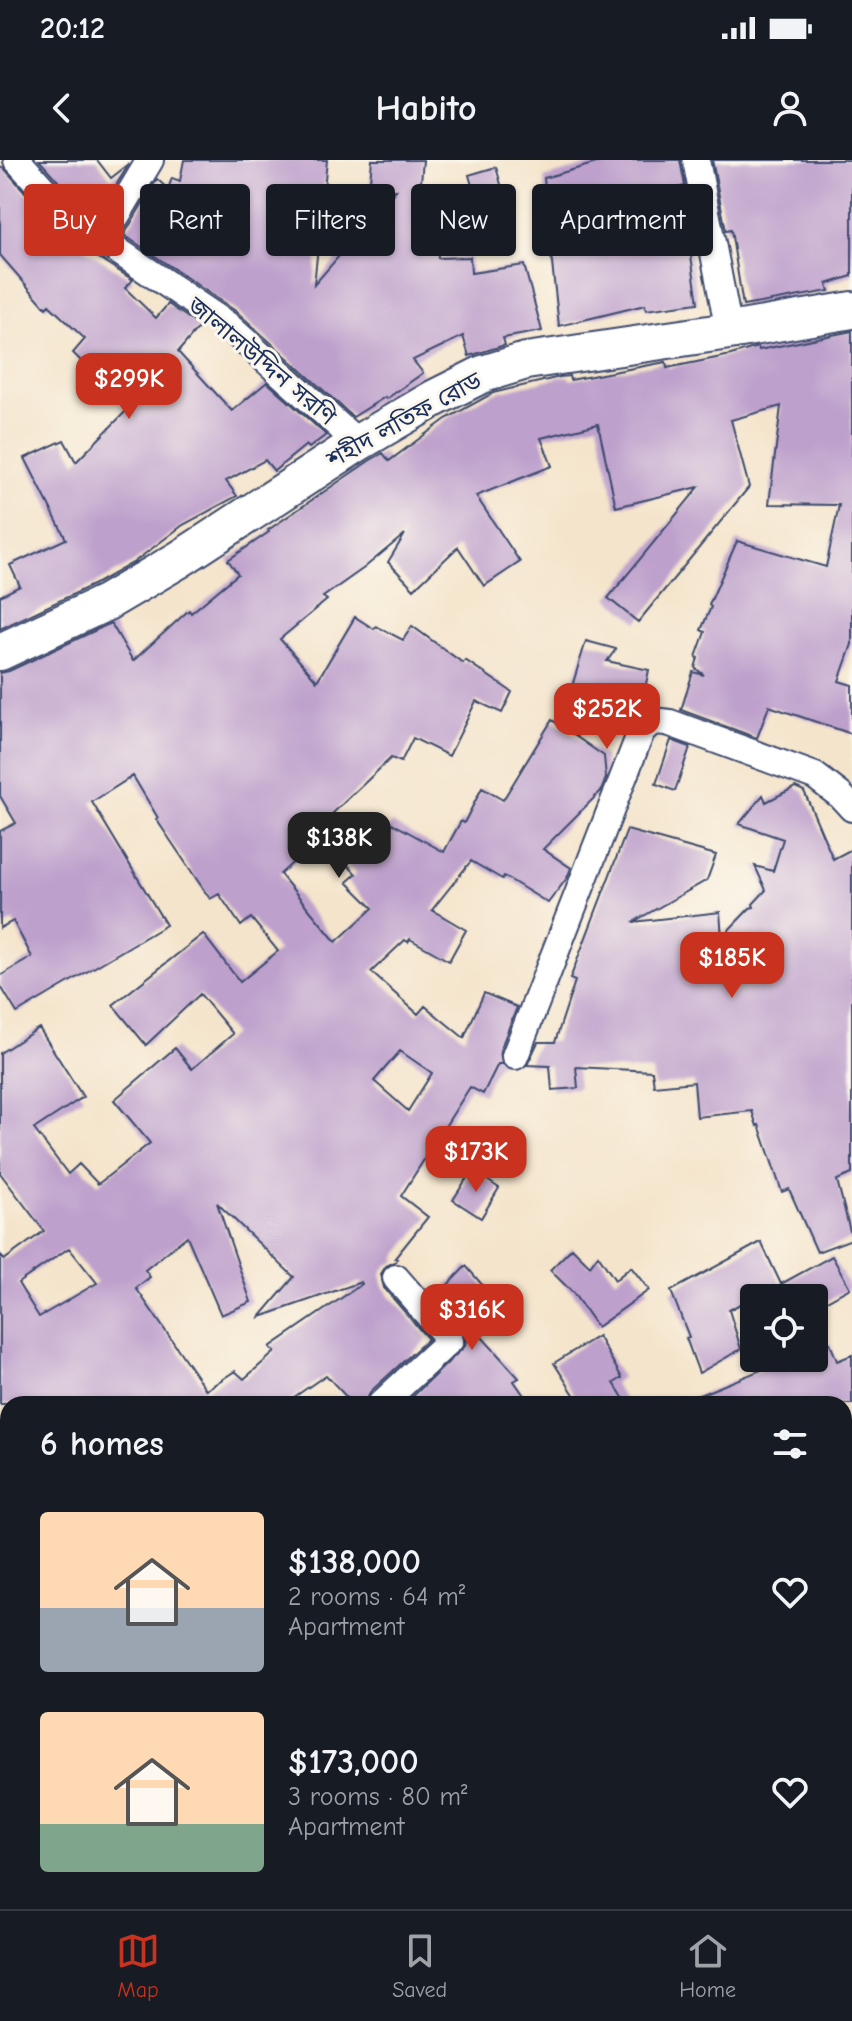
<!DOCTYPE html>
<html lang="en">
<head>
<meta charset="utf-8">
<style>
  :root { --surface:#171b24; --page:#20242c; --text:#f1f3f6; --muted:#9ea1a6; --line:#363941; --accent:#c8321e }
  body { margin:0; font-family:"Comic Neue","Noto Sans Bengali",sans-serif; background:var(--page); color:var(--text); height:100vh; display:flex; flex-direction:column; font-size:30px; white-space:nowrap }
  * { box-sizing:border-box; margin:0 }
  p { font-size:26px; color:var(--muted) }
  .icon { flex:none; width:44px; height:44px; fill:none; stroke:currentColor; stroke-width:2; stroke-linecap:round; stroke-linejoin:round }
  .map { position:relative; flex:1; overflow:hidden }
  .drawer { position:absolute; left:0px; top:1236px; width:852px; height:514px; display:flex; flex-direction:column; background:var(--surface); border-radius:24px 24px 0 0; box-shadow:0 2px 6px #0004 }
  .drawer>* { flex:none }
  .hud { position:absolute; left:24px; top:24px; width:804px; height:72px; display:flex; gap:16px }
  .buttons { position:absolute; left:740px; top:1124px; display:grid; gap:16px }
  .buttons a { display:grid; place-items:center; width:88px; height:88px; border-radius:8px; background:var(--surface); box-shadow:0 2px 6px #0004; font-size:40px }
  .price { position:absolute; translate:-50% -68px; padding:0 18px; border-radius:16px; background:var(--accent); color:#fff; font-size:26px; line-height:52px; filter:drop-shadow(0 2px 4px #0008) }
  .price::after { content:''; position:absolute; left:50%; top:48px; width:24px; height:18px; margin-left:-12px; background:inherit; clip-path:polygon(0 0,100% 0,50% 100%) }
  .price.current { background:#222; color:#fff }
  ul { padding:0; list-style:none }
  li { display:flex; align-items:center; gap:24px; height:200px; padding:0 40px }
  li span { display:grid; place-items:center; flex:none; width:224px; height:160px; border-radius:8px; color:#555 }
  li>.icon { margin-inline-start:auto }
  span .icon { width:96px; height:96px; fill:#fffc; stroke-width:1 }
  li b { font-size:34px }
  h2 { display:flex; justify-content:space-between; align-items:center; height:96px; padding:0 40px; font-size:34px }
  .tag { padding:0 28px; border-radius:8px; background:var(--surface); box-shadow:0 2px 6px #0004; font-size:28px; line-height:72px }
  .tag.current { background:var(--accent); color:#fff }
  .status { display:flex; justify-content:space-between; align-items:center; height:56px; padding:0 40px; background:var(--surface); direction:ltr }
  .status svg { height:22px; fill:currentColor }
  header { display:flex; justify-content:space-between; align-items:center; height:104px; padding:0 40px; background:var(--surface); font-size:36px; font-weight:800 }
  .tabs { display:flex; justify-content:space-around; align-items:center; height:112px; border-top:2px solid var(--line); background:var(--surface); font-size:22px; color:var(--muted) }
  .tabs a { display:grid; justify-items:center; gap:4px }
  .tabs .current { color:var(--accent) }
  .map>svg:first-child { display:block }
</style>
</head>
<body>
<div class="status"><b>20:12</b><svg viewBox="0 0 49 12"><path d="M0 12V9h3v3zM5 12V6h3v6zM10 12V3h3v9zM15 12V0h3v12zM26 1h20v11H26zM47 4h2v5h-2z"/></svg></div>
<header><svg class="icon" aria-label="back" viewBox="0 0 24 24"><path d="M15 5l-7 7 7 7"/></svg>Habito<svg class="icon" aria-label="person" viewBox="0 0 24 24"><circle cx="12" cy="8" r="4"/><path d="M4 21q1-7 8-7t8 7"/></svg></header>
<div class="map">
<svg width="852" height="1749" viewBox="0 0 852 1749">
  <rect width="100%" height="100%" fill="#fbf7ec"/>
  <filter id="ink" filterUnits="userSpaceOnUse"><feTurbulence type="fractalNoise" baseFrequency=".0125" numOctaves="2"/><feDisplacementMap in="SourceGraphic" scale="16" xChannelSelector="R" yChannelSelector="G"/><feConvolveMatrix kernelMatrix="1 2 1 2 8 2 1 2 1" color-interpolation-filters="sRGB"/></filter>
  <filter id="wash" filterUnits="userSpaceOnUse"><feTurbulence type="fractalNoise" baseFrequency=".006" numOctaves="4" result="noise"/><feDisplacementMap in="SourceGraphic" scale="32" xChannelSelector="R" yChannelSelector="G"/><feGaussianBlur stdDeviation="1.8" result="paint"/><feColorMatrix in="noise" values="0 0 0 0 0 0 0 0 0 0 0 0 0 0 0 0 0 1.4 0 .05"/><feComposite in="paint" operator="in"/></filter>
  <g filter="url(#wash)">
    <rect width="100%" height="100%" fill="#f4e4cb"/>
    <path fill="#48b3c6" stroke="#327192" stroke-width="2" d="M852 1483V1637L844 1640V1485Z
      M852 1680V1749H788L786 1742H844V1682Z
      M619 1742H762L764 1749H592Z"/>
    <g id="blocks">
      <path fill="#bea0cc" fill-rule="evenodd" d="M39 0H97L111 18 129 4 96 58 86 52Z
        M184 0H327L314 125 396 30 369 32 372 0H423L419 44 426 83 436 81 438 98 470 97 471 113 524 105 542 171 503 178 505 185 469 196 463 176 413 200 423 213 386 239 385 237 353 257 237 152 124 75 157 19 168 29 172 18 180 21Z
        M607 0H680L685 26 548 59 544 18Z
        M712 0H852V116L827 124 829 131 743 146 731 70 726 71Z
        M3 7 64 76 133 120 125 128 156 158 168 144 200 166 178 192 232 251 267 222 326 275 309 288 306 285 274 311 265 300 226 321 237 336 183 365 134 402 97 423 0 469V436L20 426 10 405 66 379 25 298 64 280 76 302 134 243 102 202 92 212 73 193 85 179 49 145 46 148 0 95V9Z
        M496 7 502 28 475 36 469 15Z
        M689 82 698 143 646 150 645 145 559 166 551 94 645 91Z
        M852 171V484L839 521 852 525V574L769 546 757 578 681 550 693 512 704 515 695 508 698 498 696 497 705 472 701 470 711 447 709 445 737 381 826 407 839 345 769 344 781 246 731 260 749 327 638 462 608 438 699 327 616 347 598 264 541 278 552 306 476 336 520 402 484 426 458 387 414 429 388 402 405 374 364 408 323 437 327 440 280 479 317 521 355 457 374 469 376 466 403 480 412 466 463 503 465 500 512 532 502 553 476 541 449 596 413 578 401 602 391 598 333 653 373 698 392 663 444 692 461 661 464 663 482 628 503 640 552 560 604 596 606 618 601 631 543 689 571 708 567 718 548 743 504 716 502 719 471 701 432 750 466 770 449 801 410 779 408 782 405 780 371 812 418 854 425 846 464 878 484 833 517 847 500 890 502 904H498L483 934 470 927 401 1036 428 1057 395 1098 397 1099 395 1102 386 1106 381 1114 384 1128 428 1179 370 1232 365 1244H353L326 1215 284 1244H0V1094L4 1100 44 1071 0 1013V893L39 868 83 937 34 969 68 1014 79 1004 98 1024 150 983 114 940 175 888 192 909 233 874 200 834 146 885 113 845 203 774 240 822 278 791 251 758 241 766 219 734 210 739 156 659 158 658 133 616 92 642 166 765 17 853 0 825V816L32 797 13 761 0 768V671L16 663 0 636V513L9 511 111 463 133 501 189 450 191 453 238 414 228 400 269 372 268 370 369 301 383 293 389 301 446 259 493 233 560 217 569 216 570 220 666 202 667 208 731 195 754 188 758 187 759 190ZM322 677 356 714 347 722 373 748 336 782 280 714ZM400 891 432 913 408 951 374 921ZM217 1043 294 1117 260 1157 361 1122 362 1124 270 1187 275 1192 244 1219 235 1211 206 1230 136 1128 150 1117 145 1110 187 1076 221 1155 251 1142ZM69 1088 97 1123 39 1157 18 1123Z
        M586 481 616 489 607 501 649 510 640 551 629 561 624 571 615 569 620 544 581 533 564 552Z
        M671 580 690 587 675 631 656 624Z
        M795 627 804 631 833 699 852 689V1014L837 1020 852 1079 817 1092 789 1029 782 1032 759 965 757 966 752 951 697 957 694 922 654 926 652 911 576 907 578 928 552 930 550 906 527 905 538 882H555L575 821 570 819 627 670 716 695 707 720 633 762 720 752 722 777 750 748 754 747 753 744 766 730 755 706 773 711 783 679 739 664 763 635 766 642Z
        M472 1010 499 1028 481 1058 453 1040Z
        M761 1082 781 1124 832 1096 850 1128 814 1148V1138H751L729 1150 741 1189 699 1213 686 1178 689 1177 671 1131Z
        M572 1088 590 1106 598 1095 615 1120 631 1107 649 1130 597 1167 573 1133 550 1110Z
        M466 1106 509 1156 481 1176 519 1218 514 1221 530 1244H405L465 1186 466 1178 462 1170 435 1138Z
        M598 1176 622 1218 614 1223 627 1244H580L554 1203Z
        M830 1183 837 1201 852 1195V1244H677L791 1198H814V1189Z"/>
    </g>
  </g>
  <g filter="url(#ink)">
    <use href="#blocks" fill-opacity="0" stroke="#3c4a6e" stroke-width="2"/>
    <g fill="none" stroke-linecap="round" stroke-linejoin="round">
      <g stroke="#3c4a6e" stroke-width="30">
        <path id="street" d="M17 0 76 65 102 80 226 164 358 283
          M696 0 729 171
          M102 80 150 0
          M515 896 641 572C650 561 656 560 670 563L815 616 841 636 852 648
          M381 1244 450 1180 396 1118
          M844 1307 852 1306
          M844 1348 852 1350
          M844 1402 852 1400
          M0 1425 8 1423
          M0 1532 8 1529
          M0 1576 8 1582
          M844 1661 852 1659
          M206 1742 214 1749
          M774 1742 776 1749
          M514 1749 539 1742"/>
      </g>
      <g stroke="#3c4a6e" stroke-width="40">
        <path id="secondary" d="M0 492 107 442 180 399 358 283 435 238 483 214 526 201 729 171 852 150"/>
      </g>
      <use href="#street" stroke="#fff" stroke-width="26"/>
      <use href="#secondary" stroke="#fff" stroke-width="36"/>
    </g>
  </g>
  <g text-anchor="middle" stroke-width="6" stroke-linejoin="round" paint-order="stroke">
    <g font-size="24" fill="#1b2f5e" stroke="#fbf7ec">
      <text transform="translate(262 201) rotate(40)" y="8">জালালউদ্দিন সরণি</text>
      <text transform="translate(404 260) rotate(-29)" y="8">শহীদ লতিফ রোড</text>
    </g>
  </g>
</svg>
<div class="buttons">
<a><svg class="icon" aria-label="locate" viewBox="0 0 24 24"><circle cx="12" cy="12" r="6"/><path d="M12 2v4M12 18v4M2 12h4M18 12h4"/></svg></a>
</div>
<b class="price" style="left:129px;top:261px">$299K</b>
<b class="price" style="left:607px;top:591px">$252K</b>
<b class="price current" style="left:339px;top:720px">$138K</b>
<b class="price" style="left:732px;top:840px">$185K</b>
<b class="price" style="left:476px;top:1034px">$173K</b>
<b class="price" style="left:472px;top:1192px">$316K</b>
<div class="hud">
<a class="tag current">Buy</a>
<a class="tag">Rent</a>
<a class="tag">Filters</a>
<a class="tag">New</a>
<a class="tag">Apartment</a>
</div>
<section class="drawer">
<h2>6 homes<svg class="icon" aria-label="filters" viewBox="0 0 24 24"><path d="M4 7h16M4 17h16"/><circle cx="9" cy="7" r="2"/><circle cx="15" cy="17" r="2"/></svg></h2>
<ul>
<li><span style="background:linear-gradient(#ffd9b3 60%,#9aa5b1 0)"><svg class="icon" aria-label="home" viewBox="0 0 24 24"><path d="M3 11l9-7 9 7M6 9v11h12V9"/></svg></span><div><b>$138,000</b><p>2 rooms · 64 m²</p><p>Apartment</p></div><svg class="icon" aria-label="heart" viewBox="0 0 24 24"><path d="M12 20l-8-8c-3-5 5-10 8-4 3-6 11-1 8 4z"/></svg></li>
<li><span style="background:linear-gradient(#ffd9b3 70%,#7fa58c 0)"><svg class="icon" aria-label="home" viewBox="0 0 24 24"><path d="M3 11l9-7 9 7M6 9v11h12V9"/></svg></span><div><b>$173,000</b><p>3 rooms · 80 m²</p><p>Apartment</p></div><svg class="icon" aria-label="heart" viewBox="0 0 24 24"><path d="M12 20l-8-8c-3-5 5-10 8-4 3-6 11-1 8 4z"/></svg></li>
</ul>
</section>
</div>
<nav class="tabs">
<a class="current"><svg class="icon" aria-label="map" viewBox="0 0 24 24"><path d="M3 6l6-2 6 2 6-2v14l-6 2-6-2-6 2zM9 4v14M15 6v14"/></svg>Map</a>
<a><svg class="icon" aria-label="saved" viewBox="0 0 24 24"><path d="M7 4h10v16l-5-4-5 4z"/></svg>Saved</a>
<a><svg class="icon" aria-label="home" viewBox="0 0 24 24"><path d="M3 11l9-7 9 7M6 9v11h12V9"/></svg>Home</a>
</nav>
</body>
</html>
